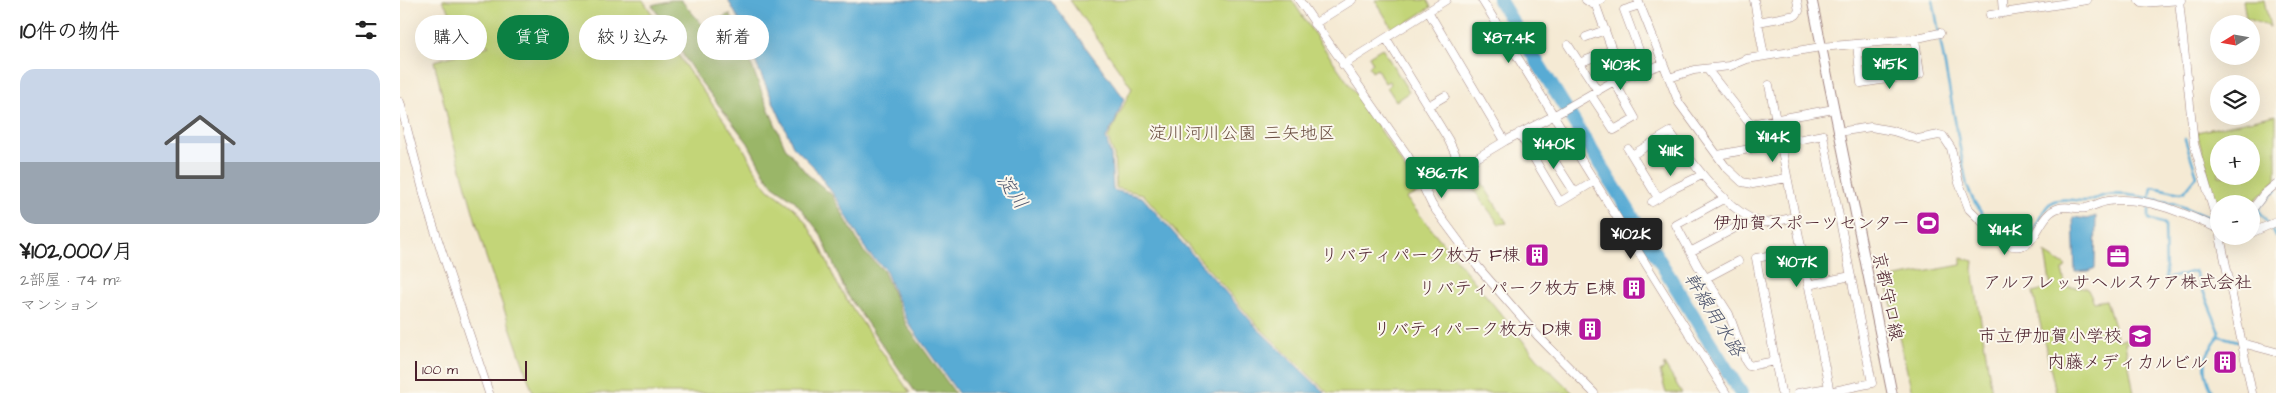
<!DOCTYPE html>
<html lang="ja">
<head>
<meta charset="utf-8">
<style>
  :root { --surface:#fff; --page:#f2f2f2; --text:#222; --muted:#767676; --line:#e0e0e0; --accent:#0b8043 }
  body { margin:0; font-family:"Architects Daughter","Klee One",sans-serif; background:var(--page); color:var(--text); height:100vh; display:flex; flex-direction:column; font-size:19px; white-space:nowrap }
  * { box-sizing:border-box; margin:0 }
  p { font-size:16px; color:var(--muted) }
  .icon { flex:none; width:28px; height:28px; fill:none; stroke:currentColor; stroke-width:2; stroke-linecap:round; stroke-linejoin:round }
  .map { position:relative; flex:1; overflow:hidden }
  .drawer { display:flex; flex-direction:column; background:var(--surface); width:400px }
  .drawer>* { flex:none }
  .guide { position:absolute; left:15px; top:15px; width:475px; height:45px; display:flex; gap:10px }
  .needle { width:32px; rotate:259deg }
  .buttons { position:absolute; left:1810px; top:15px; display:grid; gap:10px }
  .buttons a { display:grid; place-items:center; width:50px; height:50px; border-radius:50%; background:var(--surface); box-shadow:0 5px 20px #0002; font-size:25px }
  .scale { position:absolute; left:15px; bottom:12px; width:112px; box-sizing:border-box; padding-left:5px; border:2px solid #4a1f2b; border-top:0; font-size:14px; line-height:18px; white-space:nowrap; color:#4a1f2b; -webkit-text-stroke:4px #fbf7ec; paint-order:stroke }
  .price { position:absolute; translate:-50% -42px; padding:0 11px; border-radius:5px; background:var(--accent); color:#fff; font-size:16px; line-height:32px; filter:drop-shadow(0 1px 2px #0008) }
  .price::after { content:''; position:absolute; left:50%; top:30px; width:15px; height:11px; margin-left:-8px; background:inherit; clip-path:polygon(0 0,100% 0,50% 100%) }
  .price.current { background:#222; color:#fff }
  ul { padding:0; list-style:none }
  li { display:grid; align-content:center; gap:10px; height:265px; padding:0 20px }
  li+li { border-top:1px solid var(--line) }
  li span { display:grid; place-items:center; height:155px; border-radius:15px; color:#555 }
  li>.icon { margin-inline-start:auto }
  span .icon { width:90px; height:90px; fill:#fffc; stroke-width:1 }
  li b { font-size:21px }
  h2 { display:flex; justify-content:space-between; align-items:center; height:60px; padding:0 20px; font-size:21px }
  .chip { padding:0 18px; border-radius:22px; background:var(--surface); box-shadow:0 5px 20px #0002; font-size:18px; line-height:45px }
  .chip.current { background:var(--accent); color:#fff }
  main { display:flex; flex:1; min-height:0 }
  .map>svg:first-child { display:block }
</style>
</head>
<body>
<main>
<section class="drawer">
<h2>10件の物件<svg class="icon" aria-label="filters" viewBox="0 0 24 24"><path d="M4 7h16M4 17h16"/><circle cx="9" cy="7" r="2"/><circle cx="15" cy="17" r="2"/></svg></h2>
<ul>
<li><span style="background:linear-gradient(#c9d6e8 60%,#9aa5b1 0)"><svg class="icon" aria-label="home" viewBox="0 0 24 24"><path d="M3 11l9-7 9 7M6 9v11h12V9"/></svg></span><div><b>¥102,000/月</b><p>2部屋 · 74 m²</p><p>マンション</p></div></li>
</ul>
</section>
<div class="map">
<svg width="1876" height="393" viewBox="0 0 1876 393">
  <rect width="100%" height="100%" fill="#fbf7ec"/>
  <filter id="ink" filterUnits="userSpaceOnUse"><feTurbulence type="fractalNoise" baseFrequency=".02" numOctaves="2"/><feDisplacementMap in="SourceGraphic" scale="10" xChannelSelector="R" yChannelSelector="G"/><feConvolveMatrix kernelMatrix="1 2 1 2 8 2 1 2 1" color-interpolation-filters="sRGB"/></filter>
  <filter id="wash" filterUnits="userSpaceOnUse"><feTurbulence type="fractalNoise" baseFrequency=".0096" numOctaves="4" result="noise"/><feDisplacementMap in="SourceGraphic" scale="20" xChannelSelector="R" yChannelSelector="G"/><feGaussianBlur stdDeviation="1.12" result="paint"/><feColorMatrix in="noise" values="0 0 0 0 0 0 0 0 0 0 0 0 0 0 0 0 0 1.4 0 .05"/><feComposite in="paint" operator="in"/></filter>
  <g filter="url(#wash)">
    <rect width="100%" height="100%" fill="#f5ead4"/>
    <path fill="#c3d578" stroke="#867a52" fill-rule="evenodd" d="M42 0H243L288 70 341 144 362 181 370 190 394 208 405 221 422 250 435 280 445 297 510 393H133L86 257 53 141 34 61 89 46 56 21Z
      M670 0H892C933 65 982 125 1019 193L1006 198 1137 358 1173 393H928L857 325 743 194 716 188 714 156 708 138 732 88Z
      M975 0H1027L1031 7 994 31Z
      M1843 0H1864L1870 27 1846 18Z
      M982 48 1009 92 996 101 987 87 991 84 989 81 985 83 977 69 972 72 969 66 973 63 969 56Z
      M1876 115V180L1851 204H1819V210L1816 209 1797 132ZM1819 144H1851V176H1819Z
      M1072 167 1107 223 1099 224 1067 181 1068 170Z
      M1645 253 1666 266 1662 271 1666 287 1687 288 1694 302 1706 300 1718 340 1733 338 1735 341 1725 343 1734 393H1656L1633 292 1651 287Z
      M1561 258 1574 261 1573 270 1592 393H1512L1486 279 1561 265Z
      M1264 364 1282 393H1266L1260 372 1264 369Z"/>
    <path fill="#9ab668" stroke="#726a4a" d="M271 0H281L306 29C315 24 320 17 330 14L338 30 364 98 385 147 407 174 432 195 464 252 483 270 507 326 555 393H516L446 293 420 233 395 201 373 186 364 173 348 143 297 77 252 5Z"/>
    <path fill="#59abd4" stroke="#526580" d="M328 0H650L724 98 715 122 706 138 711 156 713 190 742 197 857 328 925 393H558L509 324 495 295 485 269 468 253 438 201 413 166 393 146 355 61 347 34Z
      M1696 216 1695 268 1689 271 1675 272 1673 217 1687 219Z"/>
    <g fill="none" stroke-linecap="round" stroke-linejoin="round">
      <path stroke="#59abd4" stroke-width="2.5" d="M1533 0 1567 186C1573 202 1596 241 1616 241 1638 240 1638 208 1654 201 1664 197 1675 201 1685 201 1692 201 1700 196 1707 195 1727 193 1749 198 1768 202 1784 205 1798 216 1815 218
        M1750 198 1752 187 1780 193 1784 192 1797 176 1785 139
        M1749 205V219L1765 224 1766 279 1795 271 1819 330C1818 339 1814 344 1809 351 1802 364 1806 381 1813 393
        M1858 209 1868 223
        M1851 216 1876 190
        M1871 227 1876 237
        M1819 336 1838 341"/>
      <path stroke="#59abd4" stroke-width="14" d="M1099 0 1341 393"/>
    </g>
  </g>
  <g filter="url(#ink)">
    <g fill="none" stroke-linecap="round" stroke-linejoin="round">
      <g stroke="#a08480" stroke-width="9">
        <path id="minor" d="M899 0 1008 156 1032 205 1078 267 1137 335 1194 393
          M1082 0 1326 393
          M1186 0 1192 4 1201 0
          M1238 0 1279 103 1325 166 1342 182 1353 184 1387 178
          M1354 0 1364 56
          M1602 0 1603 13
          M1739 0 1742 3 1781 0
          M1779 0 1794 144 1819 229
          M1240 5 1224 10 1246 69
          M1028 11 1105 141
          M1590 15 1687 0
          M1358 22 1396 15 1399 11 1397 0
          M914 24 952 0
          M1186 37 1205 30
          M986 38 1048 139 1061 166
          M1457 44 1461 83 1520 74 1515 39
          M1168 45 1198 91
          M1179 63 1212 50 1195 3
          M943 65 1046 0
          M1307 69 1350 124 1434 109
          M1269 78 1294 70 1330 66 1347 59 1421 47 1513 39 1540 33
          M1369 85 1430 393
          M1191 95 1214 130 1235 118 1214 81
          M0 102 29 213 89 393
          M1028 106 1045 96
          M1438 132 1471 127 1493 131 1518 139 1539 135 1543 136 1551 148 1559 183 1569 209 1605 244C1640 257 1634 215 1659 208 1668 205 1677 210 1686 208 1694 206 1700 202 1708 201 1745 195 1786 214 1819 229
          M1119 133 1160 202 1195 181
          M1228 149 1258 198
          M1130 151 1143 143 1175 193
          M1232 155 1270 132C1289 158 1328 214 1361 222 1371 224 1385 219 1395 217
          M1269 155 1281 147
          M1318 155 1423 135 1472 383 1429 392
          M1025 189 1105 141 1155 115 1214 81 1263 64
          M1325 198 1276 225 1298 266 1329 314 1346 362 1349 366 1375 361
          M1252 202 1275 188 1302 175
          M1851 211 1864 194 1876 184
          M1851 233 1876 222
          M1820 236 1852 393
          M1839 236H1841
          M1290 252 1352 219
          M1306 278 1338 261
          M1408 285 1451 276
          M1842 343 1876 352
          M1383 393 1381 392 1356 258 1401 250
          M1398 393 1428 388"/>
      </g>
      <g stroke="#a08480" stroke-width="11">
        <path id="major" d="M1412 0 1492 393"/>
      </g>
      <use href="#minor" stroke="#fff" stroke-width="8"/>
      <use href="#major" stroke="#fff" stroke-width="9"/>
    </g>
  </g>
  <defs>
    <g id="stadium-square" transform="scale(1.25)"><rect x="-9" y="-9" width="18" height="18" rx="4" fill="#b5179e" stroke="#fbf7ec"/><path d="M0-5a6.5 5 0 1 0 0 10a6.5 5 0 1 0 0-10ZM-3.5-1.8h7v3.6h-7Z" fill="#fff"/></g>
    <g id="building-square" transform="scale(1.25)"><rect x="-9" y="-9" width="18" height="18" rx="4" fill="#b5179e" stroke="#fbf7ec"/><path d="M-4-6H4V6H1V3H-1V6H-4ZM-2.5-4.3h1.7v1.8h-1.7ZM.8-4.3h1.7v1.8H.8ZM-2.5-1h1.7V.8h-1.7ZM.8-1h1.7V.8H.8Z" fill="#fff"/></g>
    <g id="office-square" transform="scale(1.25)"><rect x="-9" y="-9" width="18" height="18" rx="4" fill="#b5179e" stroke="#fbf7ec"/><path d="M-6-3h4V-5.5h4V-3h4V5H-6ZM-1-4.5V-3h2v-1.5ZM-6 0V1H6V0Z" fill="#fff"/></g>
    <g id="school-square" transform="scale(1.25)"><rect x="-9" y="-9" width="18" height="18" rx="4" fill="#b5179e" stroke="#fbf7ec"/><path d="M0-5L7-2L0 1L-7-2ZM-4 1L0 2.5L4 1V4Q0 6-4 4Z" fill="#fff"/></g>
  </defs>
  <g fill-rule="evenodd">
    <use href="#stadium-square" x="1528" y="223"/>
    <use href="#building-square" x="1137" y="255"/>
    <use href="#office-square" x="1718" y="256"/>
    <use href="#building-square" x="1234" y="288"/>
    <use href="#building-square" x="1190" y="329"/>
    <use href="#school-square" x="1740" y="336"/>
    <use href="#building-square" x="1825" y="362"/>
  </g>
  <g text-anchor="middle" stroke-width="4" stroke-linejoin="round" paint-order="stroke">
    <g font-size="18" fill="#684c3e" stroke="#fbf7ec">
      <text x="842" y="139">淀川河川公園 三矢地区</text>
    </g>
    <g font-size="18" fill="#4a1f2b" stroke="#fbf7ec" text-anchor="end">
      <text x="1510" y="229">伊加賀スポーツセンター</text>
      <text x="1120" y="261">リバティパーク枚方 F棟</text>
      <text x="1718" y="288" text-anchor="middle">アルフレッサヘルスケア株式会社</text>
      <text x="1216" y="294">リバティパーク枚方 E棟</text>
      <text x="1172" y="335">リバティパーク枚方 D棟</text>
      <text x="1722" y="342">市立伊加賀小学校</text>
      <text x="1808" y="368">内藤メディカルビル</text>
    </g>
    <g font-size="18" fill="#4a1f2b" stroke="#fbf7ec">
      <text transform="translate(1488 296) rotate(78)" y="6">京都守口線</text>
    </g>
    <g font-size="19" font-style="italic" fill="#50576f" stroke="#fbf7ec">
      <text transform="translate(613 191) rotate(55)" y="7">淀川</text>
      <text transform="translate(1315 314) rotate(58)" y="7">幹線用水路</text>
    </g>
  </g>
</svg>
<div class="buttons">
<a><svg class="needle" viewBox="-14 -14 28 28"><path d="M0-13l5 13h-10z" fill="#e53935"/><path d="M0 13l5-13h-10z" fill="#767676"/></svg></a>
<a><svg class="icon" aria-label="layers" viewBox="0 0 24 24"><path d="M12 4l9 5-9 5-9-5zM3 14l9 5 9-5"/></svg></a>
<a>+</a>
<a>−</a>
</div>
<div class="scale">100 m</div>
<b class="price" style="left:1109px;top:64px">¥87.4K</b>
<b class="price" style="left:1490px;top:90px">¥115K</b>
<b class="price" style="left:1221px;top:91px">¥103K</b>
<b class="price" style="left:1373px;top:163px">¥114K</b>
<b class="price" style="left:1154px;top:170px">¥140K</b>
<b class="price" style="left:1271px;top:177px">¥111K</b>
<b class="price" style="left:1042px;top:199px">¥86.7K</b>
<b class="price" style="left:1605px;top:256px">¥114K</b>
<b class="price current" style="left:1231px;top:260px">¥102K</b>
<b class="price" style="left:1397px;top:288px">¥107K</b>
<div class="guide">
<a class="chip">購入</a>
<a class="chip current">賃貸</a>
<a class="chip">絞り込み</a>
<a class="chip">新着</a>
</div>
</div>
</main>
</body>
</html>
